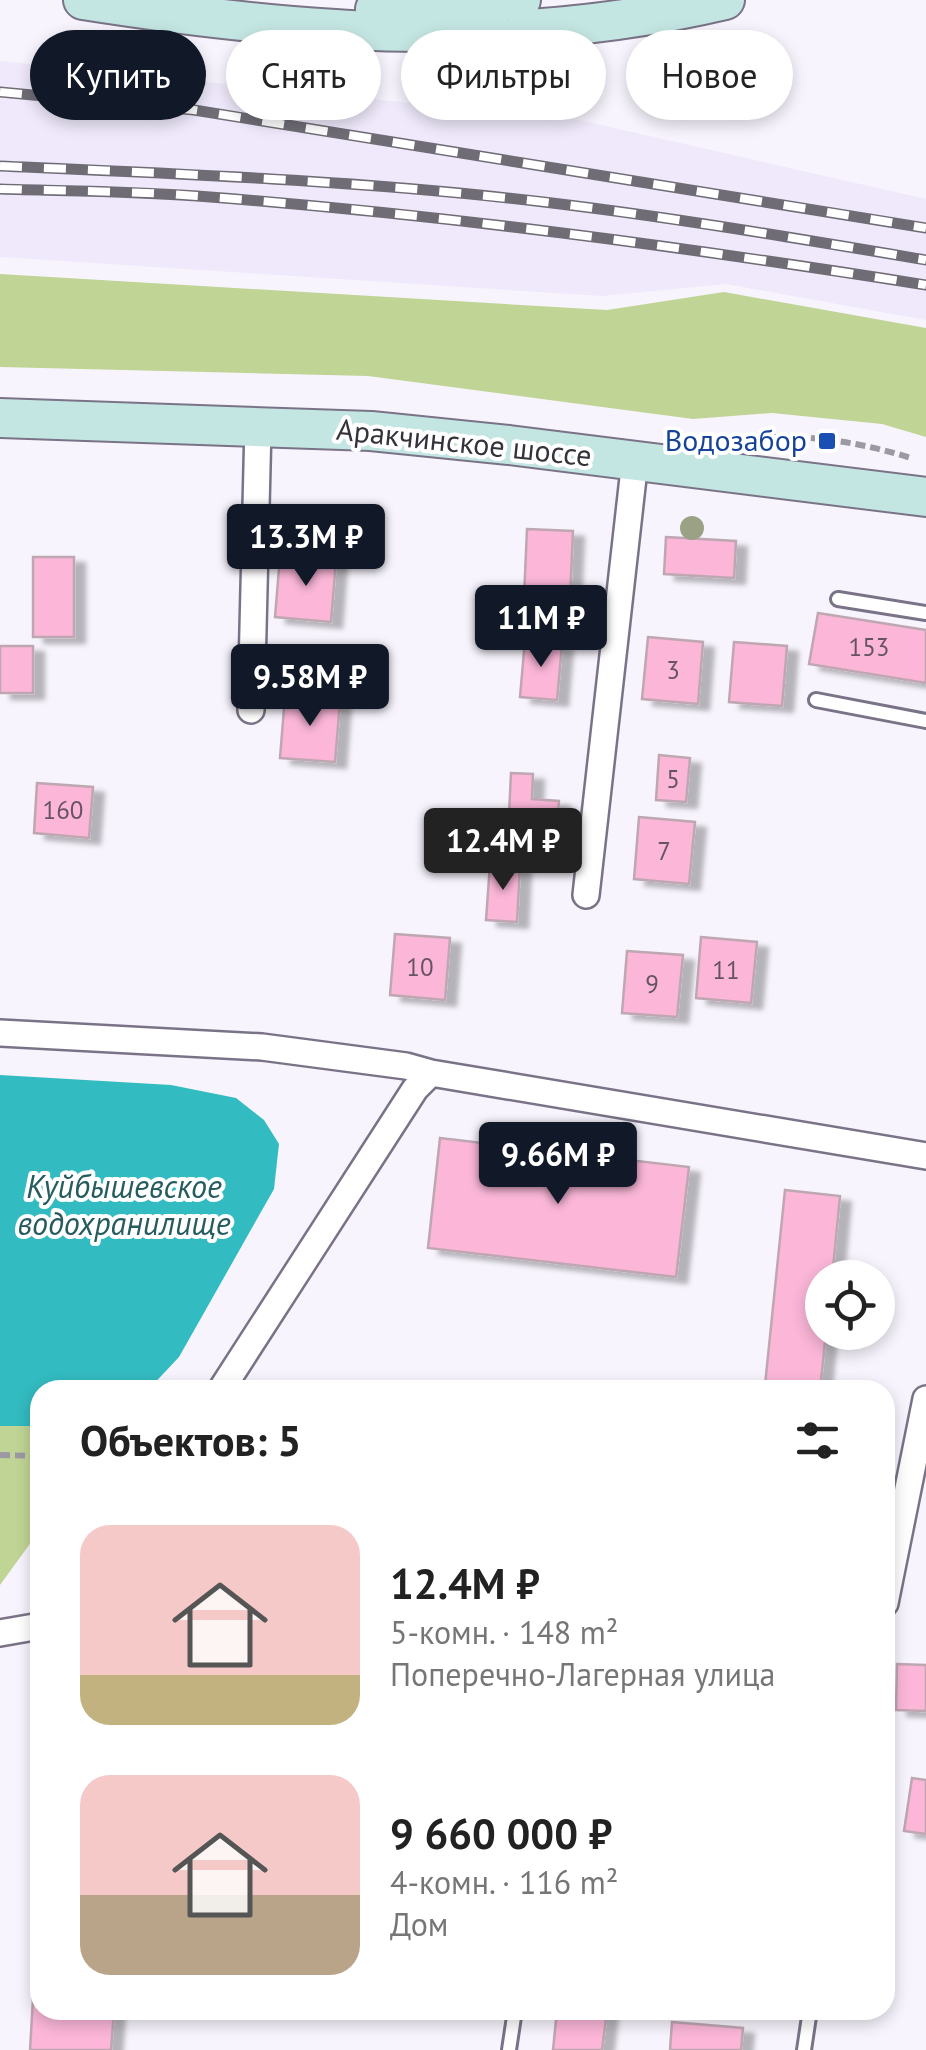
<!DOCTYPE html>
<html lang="ru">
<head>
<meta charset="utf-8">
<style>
  :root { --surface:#fff; --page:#f6f6f6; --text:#222; --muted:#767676; --accent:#111827 }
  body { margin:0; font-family:"PT Sans",sans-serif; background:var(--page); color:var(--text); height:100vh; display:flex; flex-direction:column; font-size:38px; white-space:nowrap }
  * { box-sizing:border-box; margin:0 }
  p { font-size:32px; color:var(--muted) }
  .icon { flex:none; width:55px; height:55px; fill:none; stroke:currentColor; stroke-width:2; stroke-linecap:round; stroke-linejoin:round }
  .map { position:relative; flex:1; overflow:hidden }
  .side { position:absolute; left:30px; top:1380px; width:865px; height:640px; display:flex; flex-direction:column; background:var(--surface); border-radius:30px; box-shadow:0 5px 15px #0003 }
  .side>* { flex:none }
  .guide { position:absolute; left:30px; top:30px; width:868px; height:90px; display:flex; gap:20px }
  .buttons { position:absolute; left:805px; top:1260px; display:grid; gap:20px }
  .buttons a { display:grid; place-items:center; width:90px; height:90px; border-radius:50%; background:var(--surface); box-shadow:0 5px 15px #0003; font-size:50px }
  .price { position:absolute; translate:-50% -85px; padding:0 22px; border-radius:10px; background:var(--accent); color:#fff; font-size:32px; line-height:65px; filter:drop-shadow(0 2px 5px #0008) }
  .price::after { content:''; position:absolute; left:50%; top:60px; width:30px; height:22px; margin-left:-15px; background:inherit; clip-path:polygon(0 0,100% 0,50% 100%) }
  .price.current { background:#222; color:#fff }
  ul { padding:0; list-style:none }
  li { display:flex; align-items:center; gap:30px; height:250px; padding:0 50px }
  li span { display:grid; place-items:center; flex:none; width:280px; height:200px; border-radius:30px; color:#555 }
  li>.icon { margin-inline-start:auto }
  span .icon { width:120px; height:120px; fill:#fffc; stroke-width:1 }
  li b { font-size:42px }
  h2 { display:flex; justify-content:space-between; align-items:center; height:120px; padding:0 50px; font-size:42px }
  .pill { padding:0 35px; border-radius:45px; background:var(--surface); box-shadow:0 5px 15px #0003; font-size:35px; line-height:90px }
  .pill.current { background:var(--accent); color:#fff }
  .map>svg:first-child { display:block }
</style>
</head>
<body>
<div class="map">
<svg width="926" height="2050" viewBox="0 0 926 2050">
  <defs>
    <filter id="shadow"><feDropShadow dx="11" dy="6" stdDeviation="2.5" flood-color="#0004"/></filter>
  </defs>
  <rect width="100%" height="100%" fill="#f7f4fd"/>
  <path fill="#efe9fb" d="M0 61 579 120 926 199V320L726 284 602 296 0 257Z"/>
  <path fill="#c0d495" d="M0 274 607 310 724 292 926 328V437L882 424 772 413 693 419 368 376 0 367Z
    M0 1426H40V1530L0 1585Z"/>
  <path fill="#32bbc0" d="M0 1075 171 1085 236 1098 264 1120 279 1144 274 1189 179 1357 148 1390H40V1426H0Z"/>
  <path fill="#fbb6d8" stroke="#bfa7b2" stroke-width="2.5" filter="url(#shadow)" d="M527 529 573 531 569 621 523 619Z
    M666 537 736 541 734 578 664 574Z
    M280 556 336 560 331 622 275 617Z
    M33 557H74V637H33Z
    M818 613 926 630V683L809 664Z
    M648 637 703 642 698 704 642 699Z
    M525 640 562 644 557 700 520 697Z
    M734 642 787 646 782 706 729 702Z
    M0 646H33V693H0Z
    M285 696 340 701 335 762 280 758Z
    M659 755 690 758 686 802 656 800Z
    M511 773 533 774 532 799 559 801 557 823 526 821V816L509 815Z
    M37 783 93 787 89 838 34 833Z
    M509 815 526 816V821L557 823 555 860 503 857Z
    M639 817 695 822 689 884 634 879Z
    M490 864 520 865 517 922 486 920Z
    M395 934 450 938 445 1000 390 995Z
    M701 937 757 942 751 1003 696 998Z
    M627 951 683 955 677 1017 622 1013Z
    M440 1138 689 1167 676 1277 428 1248Z
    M785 1190 840 1196 832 1278H822V1332H826L820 1390 765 1385Z
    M897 1664 926 1665V1711L896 1710Z
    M912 1778 926 1780V1834L904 1831Z
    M40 1879V2010H114L111 2050H30Z
    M557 2010H607L602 2050H553Z
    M672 2022 743 2028 741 2050H670Z"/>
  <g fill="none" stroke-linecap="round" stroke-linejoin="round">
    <g stroke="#7a7387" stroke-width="18">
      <path id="lane" d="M838 599 926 613
        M816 700 926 721
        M509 2050 515 2010
        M804 2050 810 2010"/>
    </g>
    <g stroke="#7a7387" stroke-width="30">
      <path id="street" d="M251 710 258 426
        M586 895 635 460
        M0 1033 262 1047 406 1066 431 1073 926 1156
        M221 1390 415 1089 431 1073
        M885 1603 926 1399
        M0 1633 40 1626"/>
    </g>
    <g stroke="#7a7387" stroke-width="42">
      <path id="secondary" d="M83 0C300 34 508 51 725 0
        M375 9 521 0
        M0 418 371 431 509 445 926 497"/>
    </g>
    <path stroke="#9c99a2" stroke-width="6" stroke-dasharray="10 5" stroke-linecap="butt" d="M751 438C803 433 860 442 911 458
      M0 1455 40 1456"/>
    <use href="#lane" stroke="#fff" stroke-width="12"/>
    <use href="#street" stroke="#fff" stroke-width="25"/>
    <use href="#secondary" stroke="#c4e6e3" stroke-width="38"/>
    <g stroke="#6f6c75" stroke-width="11">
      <path id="rail" d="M0 92 194 110 926 228
        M0 166C184 174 369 181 552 203 677 218 801 239 926 260
        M0 189C65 191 132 191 197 196 441 214 684 247 926 285"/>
    </g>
    <use href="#rail" stroke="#fff" stroke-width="8" stroke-dasharray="22" stroke-linecap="butt"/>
  </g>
  <circle fill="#9aa185" cx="692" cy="528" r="12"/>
  <rect fill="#1a4fb4" stroke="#fff" stroke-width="4" x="817" y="431" width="20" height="20" rx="5"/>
  <g text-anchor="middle" stroke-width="8" stroke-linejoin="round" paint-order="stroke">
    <g font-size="25" fill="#665362">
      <text x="869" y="656">153</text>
      <text x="673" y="679">3</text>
      <text x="673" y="788">5</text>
      <text x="63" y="819">160</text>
      <text x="664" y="860">7</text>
      <text x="420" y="976">10</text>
      <text x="726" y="979">11</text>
      <text x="652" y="993">9</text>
    </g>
    <g font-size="30" fill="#164399" stroke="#fff" text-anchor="end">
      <text x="807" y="451">Водозабор</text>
    </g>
    <g font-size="30" fill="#35323b" stroke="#fff">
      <text transform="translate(464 443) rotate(6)" y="10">Аракчинское шоссе</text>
    </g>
    <g font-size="32" font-style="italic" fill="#265c5e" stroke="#fff">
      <text x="124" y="1198">Куйбышевское<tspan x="124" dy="37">водохранилище</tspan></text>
    </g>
  </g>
</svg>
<div class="buttons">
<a><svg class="icon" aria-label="locate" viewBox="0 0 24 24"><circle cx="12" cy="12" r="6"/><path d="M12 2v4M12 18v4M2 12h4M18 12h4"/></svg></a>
</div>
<b class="price" style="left:306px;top:589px">13.3M ₽</b>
<b class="price" style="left:541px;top:670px">11M ₽</b>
<b class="price" style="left:310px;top:729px">9.58M ₽</b>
<b class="price current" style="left:503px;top:893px">12.4M ₽</b>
<b class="price" style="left:558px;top:1207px">9.66M ₽</b>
<div class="guide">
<a class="pill current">Купить</a>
<a class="pill">Снять</a>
<a class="pill">Фильтры</a>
<a class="pill">Новое</a>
</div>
<section class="side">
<h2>Объектов: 5<svg class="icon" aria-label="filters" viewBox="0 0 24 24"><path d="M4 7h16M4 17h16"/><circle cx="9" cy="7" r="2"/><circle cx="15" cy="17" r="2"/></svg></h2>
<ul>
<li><span style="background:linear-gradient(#f6c9c9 75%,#c2b280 0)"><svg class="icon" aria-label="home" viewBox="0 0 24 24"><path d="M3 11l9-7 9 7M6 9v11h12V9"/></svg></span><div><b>12.4M ₽</b><p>5-комн. · 148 m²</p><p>Поперечно-Лагерная улица</p></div></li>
<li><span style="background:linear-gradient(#f6c9c9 60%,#b9a48a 0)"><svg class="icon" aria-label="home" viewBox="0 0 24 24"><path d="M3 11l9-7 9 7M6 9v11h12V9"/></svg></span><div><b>9 660 000 ₽</b><p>4-комн. · 116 m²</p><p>Дом</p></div></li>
</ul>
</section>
</div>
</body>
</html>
